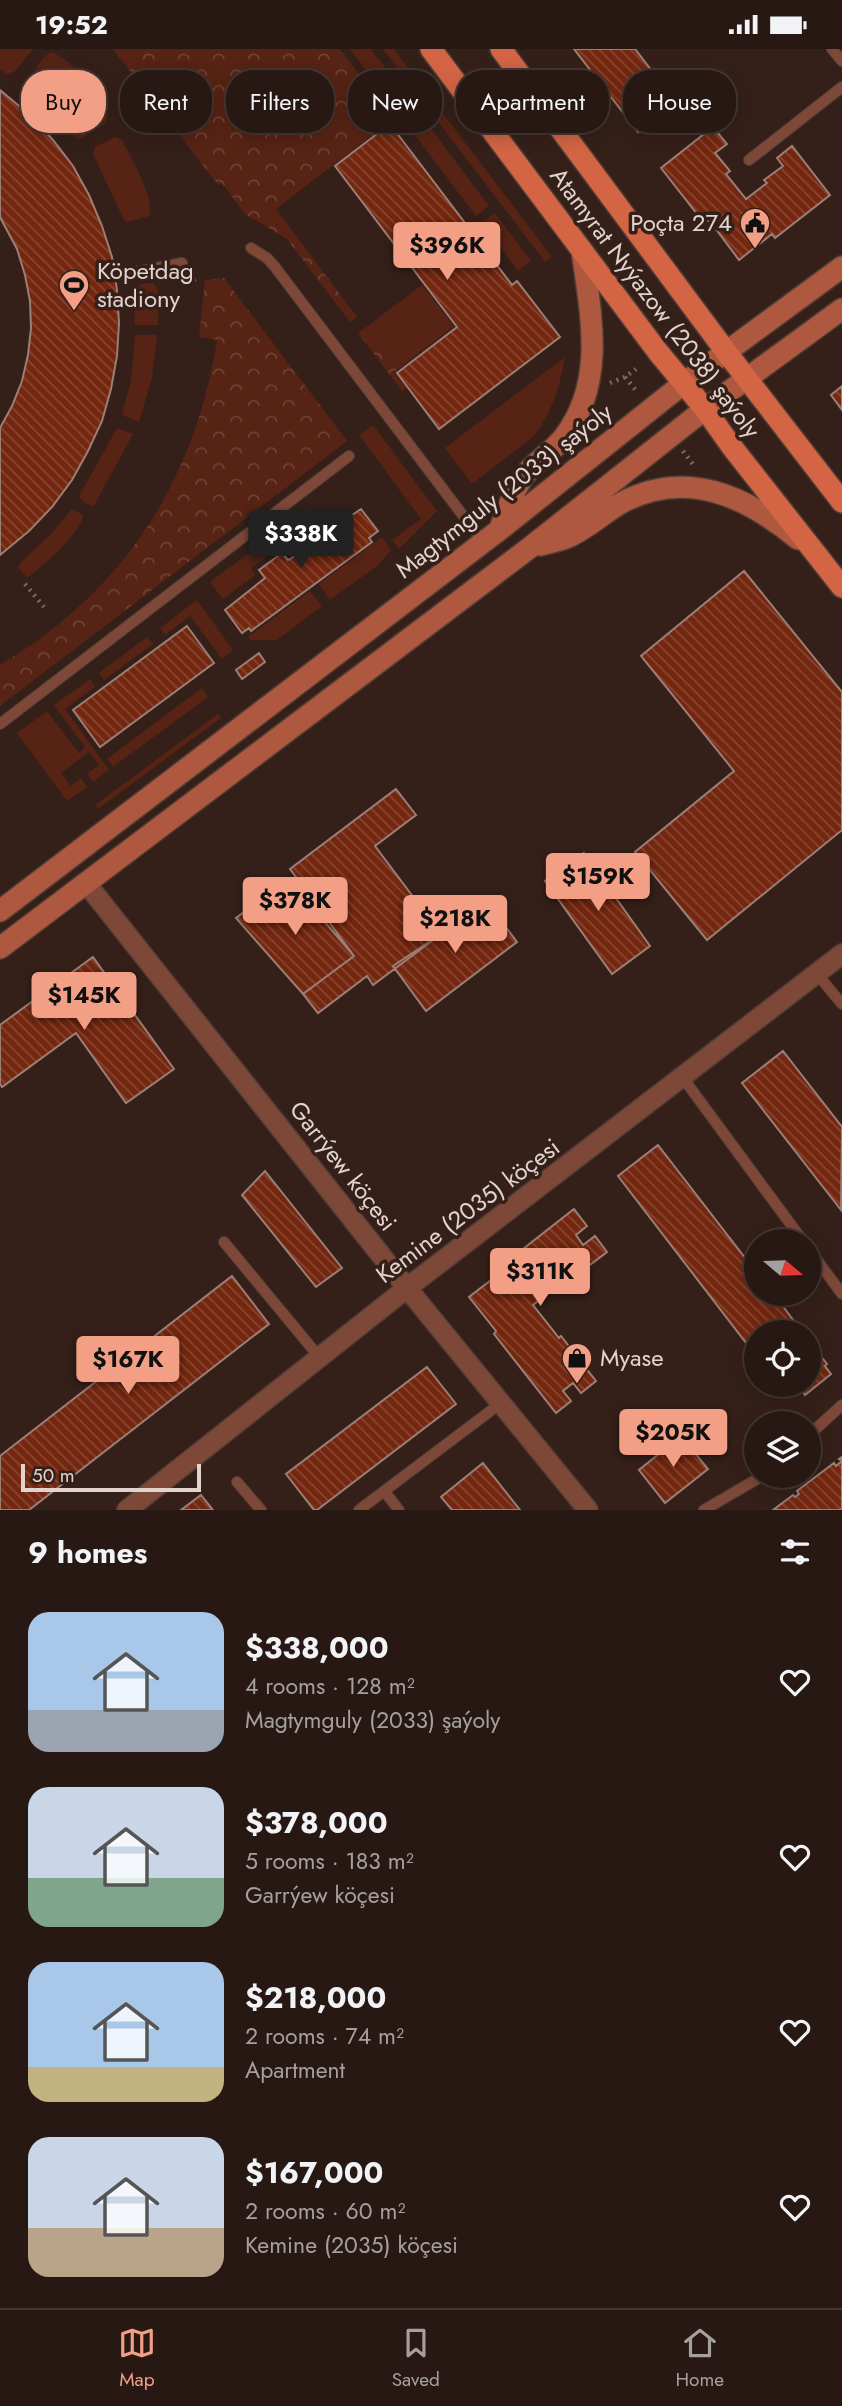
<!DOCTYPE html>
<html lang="en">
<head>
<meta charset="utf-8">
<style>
  :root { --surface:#281813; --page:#30211c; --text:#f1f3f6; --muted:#a5a0a0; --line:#443733; --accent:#f39f86 }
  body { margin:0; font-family:Jost,sans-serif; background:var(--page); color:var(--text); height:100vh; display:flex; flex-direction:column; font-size:26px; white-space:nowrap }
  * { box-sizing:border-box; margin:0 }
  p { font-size:23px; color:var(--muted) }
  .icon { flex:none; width:38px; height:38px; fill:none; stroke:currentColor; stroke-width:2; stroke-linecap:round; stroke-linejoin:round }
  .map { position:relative; height:1461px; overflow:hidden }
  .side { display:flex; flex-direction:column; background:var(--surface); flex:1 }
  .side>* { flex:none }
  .guide { position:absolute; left:21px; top:21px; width:802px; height:63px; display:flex; gap:14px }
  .needle { width:46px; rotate:109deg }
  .fabs { position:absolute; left:744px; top:1180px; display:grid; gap:14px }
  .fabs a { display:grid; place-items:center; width:77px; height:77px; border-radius:50%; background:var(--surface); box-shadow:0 4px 18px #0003,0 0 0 2px var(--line); font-size:35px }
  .scale { position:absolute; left:21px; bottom:18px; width:180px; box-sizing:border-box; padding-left:7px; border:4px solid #e2d3ce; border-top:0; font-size:19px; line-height:24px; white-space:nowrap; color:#e2d3ce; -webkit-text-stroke:5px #352019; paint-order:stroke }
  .price { position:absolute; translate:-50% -60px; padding:0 16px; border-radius:7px; background:var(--accent); color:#111; font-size:23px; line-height:46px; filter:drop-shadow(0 2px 4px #0008) }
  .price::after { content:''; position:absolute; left:50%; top:42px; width:21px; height:16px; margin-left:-10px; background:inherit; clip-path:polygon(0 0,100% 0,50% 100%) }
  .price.on { background:#222; color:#fff }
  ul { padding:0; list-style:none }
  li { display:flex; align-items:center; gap:21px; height:175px; padding:0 28px }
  li span { display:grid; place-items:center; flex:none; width:196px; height:140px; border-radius:21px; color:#555 }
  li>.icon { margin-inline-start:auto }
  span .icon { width:84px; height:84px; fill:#fffc; stroke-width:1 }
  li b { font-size:30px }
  h2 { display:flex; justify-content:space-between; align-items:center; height:84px; padding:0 28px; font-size:30px }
  .chip { padding:0 24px; border-radius:28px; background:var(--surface); box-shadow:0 4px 18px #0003,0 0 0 2px var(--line); font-size:24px; line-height:63px }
  .chip.on { background:var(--accent); color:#111 }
  .status { display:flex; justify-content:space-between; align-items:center; height:49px; padding:0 35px; background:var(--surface); direction:ltr }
  .status svg { height:19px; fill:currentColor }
  .tabs { display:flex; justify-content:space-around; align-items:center; height:98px; border-top:2px solid var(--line); background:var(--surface); font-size:19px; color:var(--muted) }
  .tabs a { display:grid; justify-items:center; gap:4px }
  .tabs .on { color:var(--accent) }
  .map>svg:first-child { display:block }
</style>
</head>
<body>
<div class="status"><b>19:52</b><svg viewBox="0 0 49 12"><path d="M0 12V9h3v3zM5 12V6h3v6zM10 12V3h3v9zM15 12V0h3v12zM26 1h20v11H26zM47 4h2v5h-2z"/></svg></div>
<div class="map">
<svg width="842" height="1461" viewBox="0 0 842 1461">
  <defs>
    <pattern id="forest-crowns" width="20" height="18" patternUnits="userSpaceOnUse" patternTransform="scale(1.75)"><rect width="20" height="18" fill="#562314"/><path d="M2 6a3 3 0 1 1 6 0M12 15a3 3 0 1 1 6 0" fill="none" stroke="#6e4235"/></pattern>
    <pattern id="building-back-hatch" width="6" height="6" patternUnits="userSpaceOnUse" patternTransform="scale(1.75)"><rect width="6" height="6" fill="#74270f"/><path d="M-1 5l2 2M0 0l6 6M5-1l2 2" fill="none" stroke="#884531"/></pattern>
  </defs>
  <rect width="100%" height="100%" fill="#352019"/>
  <path fill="#562314" d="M0 0H33L15 22 8 26 0 21Z
    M350 0H371L489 157 476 167Z
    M383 0H394L552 208 545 213Z
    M51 3C77 13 94 45 107 67L106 74 79 91 73 87 30 40C28 28 40 10 51 3Z
    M115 88 122 91C130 108 156 150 149 167L128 173 124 171 93 105 95 98Z
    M495 164 531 212 518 222 482 174Z
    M149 234H154L158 241V276H135L133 245 141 235Z
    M422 236 454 277 397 321 365 279Z
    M135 286H157L152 329 139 373 122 366 131 331Z
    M565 308C560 337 552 364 534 387L472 435 445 399Z
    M373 376 437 462 399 500 392 491 421 470 359 386Z
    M117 379 133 385 96 453 93 457C86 456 82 452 79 447Z
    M310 459 318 470 287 493 279 482Z
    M72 460 83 466C81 485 45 514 30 527L26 528 18 518 20 514 51 485Z
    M271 488 279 499 251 519 255 526 223 550 210 533Z
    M382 488 391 501 378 516 330 551 319 535Z
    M310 542 322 557 277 591H250L248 588Z
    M197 551 233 601 222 610 190 567 165 586 160 579Z
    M147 588 153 595 104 631 99 624Z
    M90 630 95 638 65 660 109 721 93 733 87 725 99 716 89 703 61 724 71 737 81 729 87 738 67 752 17 684 47 662 79 704 85 698 54 656Z
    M202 639 208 648 113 718 107 710Z
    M218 665 221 669 98 760 95 756Z"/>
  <path fill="url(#forest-crowns)" d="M113 0H340L393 70 276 160 357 268 350 273 287 190 245 165 222 134 218 136Z
    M224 229 347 392 0 657V616C123 543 195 432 217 291L199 288 205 231Z
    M365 279 397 321 394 323 406 339 402 342 358 284Z"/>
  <path fill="url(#building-back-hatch)" stroke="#9b7f77" stroke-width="2" d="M574 0H635L676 53 638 83Z
    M0 41 31 67 53 91 73 117 89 146 102 177 112 208 117 241 119 274 117 307 111 340 102 372 88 402 72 431 52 458 29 482 0 506V379L12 357 22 332 28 306 31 279 30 252 25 226 17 200 0 168Z
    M390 75 512 236 517 232 560 288 439 380 397 324 457 278 335 117Z
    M713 78 727 95 715 104 730 122 726 125 746 150 767 134 764 131 783 117 777 109 792 97 830 146 775 189 772 185 739 211 709 171 704 174 661 119Z
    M842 337V361L831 346Z
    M361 460 378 482 369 489 372 493 251 582 249 579 242 584 225 561 265 529 259 521 282 504 288 511 297 506 290 497 321 475 327 483Z
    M744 522 842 643V781L707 891 635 803 734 722 641 607Z
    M187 577 214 614 100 698 73 661Z
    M259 604 265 613 242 630 236 621Z
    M396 740 416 766 375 797 441 885 373 936 367 927 318 964 303 945 354 907 290 820Z
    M584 804 650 897 612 925 545 832Z
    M288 830 354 907 303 945 236 869Z
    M484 849 517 893 426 962 393 917 441 885Z
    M93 908 174 1020 126 1054 76 984 2 1038 0 1035V976Z
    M783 1002 842 1078 841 1161 742 1034Z
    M658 1096 756 1223V1244H773L802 1283H756V1307L618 1127Z
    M265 1122 342 1219 316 1238 242 1146Z
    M574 1160 587 1177 576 1186 583 1196 595 1187 607 1203 561 1238 559 1236 533 1256 559 1289 561 1287 596 1332 581 1344 573 1334 563 1342 571 1352 556 1364 494 1285 496 1282 469 1248 508 1218 505 1214Z
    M232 1227 269 1275 29 1461H0V1407Z
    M808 1291 827 1315 825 1317 831 1325 805 1346 799 1337 794 1341 790 1335H808Z
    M427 1318 456 1355 317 1461H314L286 1425Z
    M681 1387 708 1420 665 1454 639 1421Z
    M842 1408V1461H773L793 1446 795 1448 799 1445 797 1442 834 1414 836 1417 842 1412 839 1410Z
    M483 1414 520 1461H452L441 1448Z
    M201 1446 213 1461H181Z"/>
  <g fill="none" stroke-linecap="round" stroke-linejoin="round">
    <g stroke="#513d36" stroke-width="12">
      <path id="lane" d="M832 0 842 12
        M749 111 842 38
        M251 199 267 209 275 218 483 493
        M130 224 182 214
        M0 675 349 407
        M817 925 842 955
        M683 1029 803 1192
        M224 1193 320 1309
        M808 1199 842 1245
        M808 1387 842 1356
        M237 1433 261 1461
        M384 1442 399 1461
        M359 1461 501 1354
        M704 1461 764 1426"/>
    </g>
    <g stroke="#513d36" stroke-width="22">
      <path id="street" d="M86 834 407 1239 588 1461
        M127 1461 407 1239 842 905"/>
    </g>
    <g stroke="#513d36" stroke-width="24">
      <path id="secondary" d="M500 479C507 463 512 444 522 430 532 414 552 404 564 388 606 333 591 266 582 202
        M540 496C549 494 558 492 566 489 586 481 602 465 621 454 686 419 746 447 798 490
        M0 862 498 482 684 334 842 218
        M0 899 528 500 705 360 842 260"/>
    </g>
    <g stroke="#513d36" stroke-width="24">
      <path id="primary" d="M431 0 658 303 705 360 732 398 842 538
        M501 0 727 304 842 453"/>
    </g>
    <path stroke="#7a6862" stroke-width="4.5" stroke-dasharray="2 5" stroke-linecap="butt" d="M187 232 200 229
      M625 328 638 344
      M610 334 625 328 636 320
      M683 402 695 418
      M25 535 44 558"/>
    <use href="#lane" stroke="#7e4838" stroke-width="10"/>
    <use href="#street" stroke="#7e4838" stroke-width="19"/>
    <use href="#secondary" stroke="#ae593f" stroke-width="21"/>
    <use href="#primary" stroke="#d36544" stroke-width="21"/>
  </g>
  <defs>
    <g id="civic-pin" transform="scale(1.575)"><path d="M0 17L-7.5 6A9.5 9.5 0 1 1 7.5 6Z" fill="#f39f86" stroke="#352019"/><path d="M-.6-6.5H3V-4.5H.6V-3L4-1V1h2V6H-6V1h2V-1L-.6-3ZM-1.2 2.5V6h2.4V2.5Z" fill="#111"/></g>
    <g id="stadium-pin" transform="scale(1.575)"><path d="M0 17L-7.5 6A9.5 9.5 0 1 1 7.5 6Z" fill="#f39f86" stroke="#352019"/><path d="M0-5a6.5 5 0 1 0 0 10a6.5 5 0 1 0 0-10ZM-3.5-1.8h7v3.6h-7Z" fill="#111"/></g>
    <g id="shop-pin" transform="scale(1.575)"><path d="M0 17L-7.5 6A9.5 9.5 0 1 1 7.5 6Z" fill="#f39f86" stroke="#352019"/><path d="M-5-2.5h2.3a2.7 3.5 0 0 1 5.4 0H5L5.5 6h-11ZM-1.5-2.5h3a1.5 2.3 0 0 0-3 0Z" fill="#111"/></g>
  </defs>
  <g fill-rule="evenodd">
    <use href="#civic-pin" x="755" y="174"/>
    <use href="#stadium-pin" x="74" y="236"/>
    <use href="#shop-pin" x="577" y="1309"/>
  </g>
  <g text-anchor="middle" stroke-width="7" stroke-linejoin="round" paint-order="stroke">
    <g font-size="24" fill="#e2d3ce" stroke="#352019" text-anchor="start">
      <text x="732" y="182" text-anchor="end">Poçta 274</text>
      <text x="97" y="230">Köpetdag<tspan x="97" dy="28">stadiony</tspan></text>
      <text x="600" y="1317">Myase</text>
    </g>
    <g font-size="24" fill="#e2d3ce" stroke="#352019">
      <text transform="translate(655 254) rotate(53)" y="8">Atamyrat Nyýazow (2038) şaýoly</text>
      <text transform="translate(504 442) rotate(-38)" y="8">Magtymguly (2033) şaýoly</text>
      <text transform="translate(343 1117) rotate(52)" y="8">Garrýew köçesi</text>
      <text transform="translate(468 1162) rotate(-37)" y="8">Kemine (2035) köçesi</text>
    </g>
  </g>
</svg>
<div class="fabs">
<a><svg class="needle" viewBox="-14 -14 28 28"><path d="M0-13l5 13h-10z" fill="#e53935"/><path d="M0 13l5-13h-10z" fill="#a5a0a0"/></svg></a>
<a><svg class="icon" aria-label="locate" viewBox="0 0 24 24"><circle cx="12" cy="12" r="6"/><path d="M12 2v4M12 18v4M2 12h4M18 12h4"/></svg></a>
<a><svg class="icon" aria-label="layers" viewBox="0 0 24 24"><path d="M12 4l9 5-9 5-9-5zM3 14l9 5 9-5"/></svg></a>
</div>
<div class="scale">50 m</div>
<b class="price" style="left:447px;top:233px">$396K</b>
<b class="price on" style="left:301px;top:521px">$338K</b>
<b class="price" style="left:598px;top:864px">$159K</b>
<b class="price" style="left:295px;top:888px">$378K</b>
<b class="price" style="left:455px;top:906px">$218K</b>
<b class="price" style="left:84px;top:983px">$145K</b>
<b class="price" style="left:540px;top:1259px">$311K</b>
<b class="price" style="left:128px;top:1347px">$167K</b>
<b class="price" style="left:673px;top:1420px">$205K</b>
<div class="guide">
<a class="chip on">Buy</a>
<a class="chip">Rent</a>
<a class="chip">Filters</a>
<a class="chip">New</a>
<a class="chip">Apartment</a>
<a class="chip">House</a>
</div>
</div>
<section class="side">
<h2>9 homes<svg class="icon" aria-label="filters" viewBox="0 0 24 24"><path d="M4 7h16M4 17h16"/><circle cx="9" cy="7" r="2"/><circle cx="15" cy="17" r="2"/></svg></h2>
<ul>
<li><span style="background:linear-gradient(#a9c7e8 70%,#9aa5b1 0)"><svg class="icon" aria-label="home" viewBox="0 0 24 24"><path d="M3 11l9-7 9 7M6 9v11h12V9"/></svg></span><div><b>$338,000</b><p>4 rooms · 128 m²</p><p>Magtymguly (2033) şaýoly</p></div><svg class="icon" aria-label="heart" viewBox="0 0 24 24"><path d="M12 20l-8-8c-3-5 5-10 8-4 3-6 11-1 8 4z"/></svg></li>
<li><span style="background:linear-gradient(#c9d6e8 65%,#7fa58c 0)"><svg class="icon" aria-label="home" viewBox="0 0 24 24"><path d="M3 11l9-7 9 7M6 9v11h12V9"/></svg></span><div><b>$378,000</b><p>5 rooms · 183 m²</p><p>Garrýew köçesi</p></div><svg class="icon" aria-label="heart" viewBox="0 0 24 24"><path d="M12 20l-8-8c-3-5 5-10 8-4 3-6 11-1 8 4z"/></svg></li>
<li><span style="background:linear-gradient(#a9c7e8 75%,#c2b280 0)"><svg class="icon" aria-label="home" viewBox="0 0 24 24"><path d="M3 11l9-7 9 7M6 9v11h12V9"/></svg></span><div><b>$218,000</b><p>2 rooms · 74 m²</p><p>Apartment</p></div><svg class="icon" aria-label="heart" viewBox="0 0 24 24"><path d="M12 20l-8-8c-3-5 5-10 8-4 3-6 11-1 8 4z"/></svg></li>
<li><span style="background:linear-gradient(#c9d6e8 65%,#b9a48a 0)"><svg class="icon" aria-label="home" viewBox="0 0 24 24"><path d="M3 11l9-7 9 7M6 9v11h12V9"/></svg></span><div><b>$167,000</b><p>2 rooms · 60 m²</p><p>Kemine (2035) köçesi</p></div><svg class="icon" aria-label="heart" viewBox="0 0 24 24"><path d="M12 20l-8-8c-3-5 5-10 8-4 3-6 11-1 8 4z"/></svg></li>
</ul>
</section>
<nav class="tabs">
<a class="on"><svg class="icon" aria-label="map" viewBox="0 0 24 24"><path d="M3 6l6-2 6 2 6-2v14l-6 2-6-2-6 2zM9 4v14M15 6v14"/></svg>Map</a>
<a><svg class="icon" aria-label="saved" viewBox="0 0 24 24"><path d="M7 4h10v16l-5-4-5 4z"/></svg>Saved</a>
<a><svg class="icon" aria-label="home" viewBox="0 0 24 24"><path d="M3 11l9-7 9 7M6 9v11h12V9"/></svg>Home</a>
</nav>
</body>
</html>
